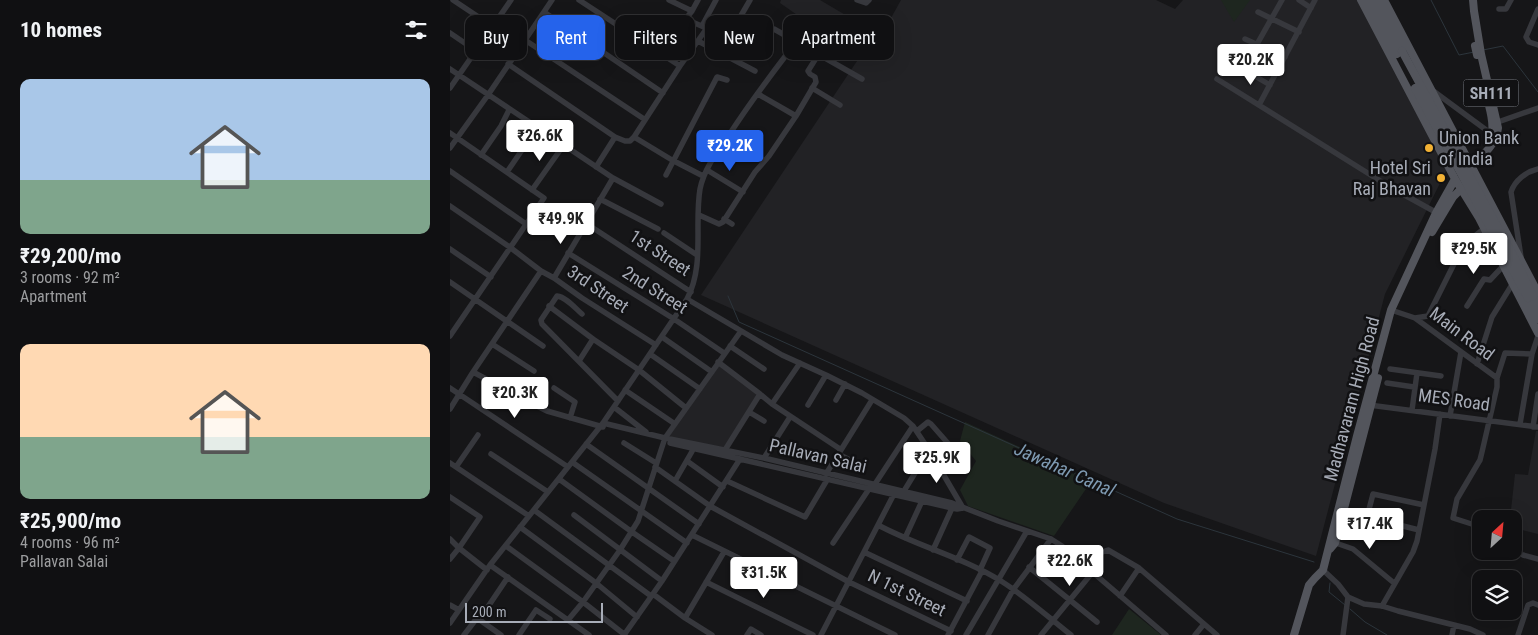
<!DOCTYPE html>
<html lang="en">
<head>
<meta charset="utf-8">
<style>
  :root { --surface:#101012; --page:#19191b; --text:#f1f3f6; --muted:#9c9d9f; --line:#303032; --accent:#2563eb }
  body { margin:0; font-family:"Roboto Condensed",sans-serif; background:var(--page); color:var(--text); height:100vh; display:flex; flex-direction:column; font-size:19px; white-space:nowrap }
  * { box-sizing:border-box; margin:0 }
  p { font-size:16px; color:var(--muted) }
  .icon { flex:none; width:28px; height:28px; fill:none; stroke:currentColor; stroke-width:2; stroke-linecap:round; stroke-linejoin:round }
  .map { position:relative; flex:1; overflow:hidden }
  .side { display:flex; flex-direction:column; background:var(--surface); width:450px }
  .side>* { flex:none }
  .banner { position:absolute; left:15px; top:15px; width:475px; height:45px; display:flex; gap:10px }
  .needle { width:32px; rotate:26deg }
  .fabs { position:absolute; left:1022px; top:510px; display:grid; gap:10px }
  .fabs a { display:grid; place-items:center; width:50px; height:50px; border-radius:10px; background:var(--surface); box-shadow:0 5px 20px #0002,0 0 0 1px var(--line); font-size:25px }
  .scale { position:absolute; left:15px; bottom:12px; width:138px; box-sizing:border-box; padding-left:5px; border:2px solid #a8adb8; border-top:0; font-size:14px; line-height:18px; white-space:nowrap; color:#a8adb8; -webkit-text-stroke:4px #111113; paint-order:stroke }
  .price { position:absolute; translate:-50% -42px; padding:0 11px; border-radius:5px; background:#fff; color:#222; font-size:16px; line-height:32px; filter:drop-shadow(0 1px 2px #0008) }
  .price::after { content:''; position:absolute; left:50%; top:30px; width:15px; height:11px; margin-left:-8px; background:inherit; clip-path:polygon(0 0,100% 0,50% 100%) }
  .price.active { background:var(--accent); color:#fff }
  ul { padding:0; list-style:none }
  li { display:grid; align-content:center; gap:10px; height:265px; padding:0 20px }
  li span { display:grid; place-items:center; height:155px; border-radius:10px; color:#555 }
  li>.icon { margin-inline-start:auto }
  span .icon { width:90px; height:90px; fill:#fffc; stroke-width:1 }
  li b { font-size:21px }
  h2 { display:flex; justify-content:space-between; align-items:center; height:60px; padding:0 20px; font-size:21px }
  .tag { padding:0 18px; border-radius:10px; background:var(--surface); box-shadow:0 5px 20px #0002,0 0 0 1px var(--line); font-size:18px; line-height:45px }
  .tag.active { background:var(--accent); color:#fff }
  main { display:flex; flex:1; min-height:0 }
  .map>svg:first-child { display:block }
</style>
</head>
<body>
<main>
<section class="side">
<h2>10 homes<svg class="icon" aria-label="filters" viewBox="0 0 24 24"><path d="M4 7h16M4 17h16"/><circle cx="9" cy="7" r="2"/><circle cx="15" cy="17" r="2"/></svg></h2>
<ul>
<li><span style="background:linear-gradient(#a9c7e8 65%,#7fa58c 0)"><svg class="icon" aria-label="home" viewBox="0 0 24 24"><path d="M3 11l9-7 9 7M6 9v11h12V9"/></svg></span><div><b>₹29,200/mo</b><p>3 rooms · 92 m²</p><p>Apartment</p></div></li>
<li><span style="background:linear-gradient(#ffd9b3 60%,#7fa58c 0)"><svg class="icon" aria-label="home" viewBox="0 0 24 24"><path d="M3 11l9-7 9 7M6 9v11h12V9"/></svg></span><div><b>₹25,900/mo</b><p>4 rooms · 96 m²</p><p>Pallavan Salai</p></div></li>
</ul>
</section>
<div class="map">
<svg width="1088" height="635" viewBox="0 0 1088 635">
  <rect width="100%" height="100%" fill="#161618"/>
  <path fill="#222225" d="M331 0H370L431 36 451 0H706L725 9 733 0H913L997 169 935 294 866 556 714 503 251 295 409 58 330 3Z
    M269 364 310 393 275 448 218 437Z
    M1086 431H1088V534L1064 528V519H1060L1065 474 1078 475Z"/>
  <path fill="#1e261f" d="M771 0H800L784 22Z
    M515 422 642 480 604 536 518 506 510 490 526 461 510 441Z
    M679 609 711 635H662Z"/>
  <g fill="none" stroke-linecap="round" stroke-linejoin="round">
    <path stroke="#2c353c" stroke-width="1" d="M981 0 1009 55 1024 52
      M1033 50 1053 46 1088 92
      M278 296 289 322 727 519 864 562
      M880 583 879 592 895 605
      M900 609 915 622 937 635"/>
    <path stroke="#37383d" stroke-width="5.5" d="M3 0 42 26
      M129 0 230 66
      M219 0 242 11 238 16 240 21 302 48 307 50 310 48 321 31 324 29 412 79
      M407 0 416 3 419 0
      M849 0 861 8
      M1049 9H1056L1061 0
      M1088 9 1076 37 1079 42 1088 45
      M242 11 248 0
      M94 12 213 93
      M808 12 849 32
      M252 26 266 0
      M0 33 25 50
      M278 38 300 0
      M795 39 835 57
      M75 40 194 119
      M248 41 305 71
      M58 64 165 137 175 141H180L184 137 230 66 257 28
      M0 69 163 178 104 278
      M767 79 940 187 989 214
      M820 85 793 69 832 0
      M0 88 61 0
      M362 88 390 105
      M982 90 1043 135
      M308 94 346 116
      M809 105 865 0
      M1048 122 1088 108
      M0 133 94 198 0 336
      M278 136 314 161
      M184 137 222 160 253 176
      M0 148 38 95 102 0
      M31 155 51 126 59 110
      M146 167 165 137
      M257 170 293 192
      M0 171 76 224
      M57 172 87 128
      M216 175 267 77 277 80
      M163 178 211 204
      M82 190 113 146
      M150 199 208 229
      M0 206 61 248 91 271 104 278 132 298 206 345
      M249 215 269 224 273 222 305 172 319 156 346 116 366 82 365 77 360 74 358 71 368 55
      M274 219 282 224
      M137 224 241 292
      M214 233 247 255
      M0 249 41 277
      M118 253 224 319 274 353
      M1071 257 1061 192C1065 180 1076 172 1088 169
      M0 282 93 346
      M237 299 332 355 376 375 412 393 454 418 463 426 479 450 513 508
      M99 306 143 339
      M1017 306 1034 279 1040 280 1054 265
      M941 310 965 318 1047 378V387L1032 452 1030 460 1007 499 1003 518 1031 527
      M132 314C125 308 116 297 107 296L91 320 92 324 168 401
      M965 318 978 316 1011 250 1021 239 1035 228
      M212 337 262 372
      M42 344 84 371
      M280 346 314 369
      M200 354 250 389
      M129 361 143 339 189 370 236 408
      M268 362 310 394 322 404 390 449
      M1027 364 1042 317 1063 283
      M940 369 991 376
      M23 372 53 388
      M1047 378 1055 353 1082 354
      M937 383 964 387
      M0 388 118 467
      M104 388 125 402 120 418
      M175 390 225 424
      M386 400 395 384
      M322 404 350 363
      M358 405 376 375
      M919 405 1088 427
      M87 406 97 411 153 427
      M164 407 196 432
      M0 409 23 372 91 271
      M962 410 967 373
      M299 412 314 421
      M1000 416 1011 352
      M153 423 215 438 314 458 502 503 548 521 601 539 612 546 716 635
      M1070 424 1082 354 1088 336
      M1083 427 1088 394
      M467 431 478 422 481 424 517 465
      M215 438 291 331
      M174 443 206 463
      M220 443 502 508 507 509 513 508
      M136 444 249 524
      M275 450 310 394
      M41 454 98 492
      M388 454 406 463
      M314 458 340 417
      M237 461 273 487
      M122 462 237 543
      M0 463 79 516
      M6 467 28 435
      M205 467 260 506 399 582 501 631
      M376 474 422 400
      M109 479 182 532 224 561
      M225 481 244 448
      M277 481 355 517 377 480
      M425 484 463 426
      M454 491 479 450
      M0 497 30 517 9 548 37 570
      M84 510 201 596
      M124 515 212 581
      M428 525C467 546 512 557 551 581 575 596 598 617 621 635
      M70 527 146 583 187 617
      M969 530 917 517 923 494 974 505
      M242 535 445 635
      M455 538 472 501
      M0 539 9 548 0 559
      M883 542 903 549 944 583
      M383 543 419 489
      M56 546 133 602 175 635
      M483 550 502 508
      M414 552 517 601
      M1073 555 1088 559
      M507 560 519 537 540 548 530 570
      M632 564 644 555 658 550 689 568 767 635
      M40 565 139 635
      M579 567 647 622
      M873 570 888 584 898 597 914 604 932 606 948 611 1020 629 1033 635
      M256 582 363 635
      M203 594 235 618 262 635
      M670 596 689 568
      M0 605 9 610
      M932 606 963 552 967 541 985 449 990 414
      M235 618 274 552
      M29 620 58 577
      M118 620 133 602 170 550 188 521 214 441
      M0 623 40 565 153 423 237 299C255 265 244 225 250 189 254 169 267 152 279 135 297 107 317 80 337 54L344 41
      M14 635 27 618 51 635
      M69 635 86 610 100 619
      M174 635 212 581 290 459
      M297 635 301 629 311 635
      M371 635 444 494
      M498 635 532 571
      M516 635 577 531
      M538 635 563 590 601 539
      M591 635 642 573
      M745 635 754 624
      M893 635 898 597
      M1002 635 1004 625
      M1068 635 1078 605 1083 603 1088 605"/>
    <path stroke="#53555c" stroke-width="8" d="M911 0 1005 179 1029 218 1088 333
      M919 0 947 54
      M926 0 952 51
      M934 0 1088 293
      M1033 85C1037 99 1047 126 1040 139
      M1021 166C1033 155 1046 145 1048 128L1031 54 1024 11 1023 0
      M982 232 1003 197 1011 189
      M1083 296 1088 306
      M1078 298 1088 319
      M880 549 885 543 928 378
      M844 635 859 585 865 578 873 570 907 436 941 310 986 213 1005 179"/>
    <path stroke="#53555c" stroke-width="8" d="M1025 46 1027 55
      M952 51 1066 261 1083 296
      M965 88 1078 298"/>
  </g>
  <g fill="#f2b134" stroke="#111113" stroke-width="2">
    <circle cx="979" cy="148" r="5"/>
    <circle cx="991" cy="178" r="5"/>
  </g>
  <g text-anchor="middle" stroke-width="5" stroke-linejoin="round" paint-order="stroke">
    <rect fill="#111113" stroke="#7b7e86" stroke-width="1" x="1013.5" y="79.5" width="55" height="27" rx="4"/>
    <g font-size="16" font-weight="bold" fill="#a8adb8">
      <text x="1041" y="99">SH111</text>
    </g>
    <g font-size="18" fill="#a8adb8" stroke="#111113" text-anchor="start">
      <text x="989" y="144">Union Bank<tspan x="989" dy="21">of India</tspan></text>
      <text x="981" y="174" text-anchor="end">Hotel Sri<tspan x="981" dy="21">Raj Bhavan</tspan></text>
    </g>
    <g font-size="18" fill="#a8adb8" stroke="#111113">
      <text transform="translate(210 253) rotate(33)" y="6">1st Street</text>
      <text transform="translate(148 289) rotate(34)" y="6">3rd Street</text>
      <text transform="translate(205 290) rotate(32)" y="6">2nd Street</text>
      <text transform="translate(1012 334) rotate(37)" y="6">Main Road</text>
      <text transform="translate(902 399) rotate(-75)" y="6">Madhavaram High Road</text>
      <text transform="translate(1004 400) rotate(8)" y="6">MES Road</text>
      <text transform="translate(368 456) rotate(13)" y="6">Pallavan Salai</text>
      <text transform="translate(457 593) rotate(26)" y="6">N 1st Street</text>
    </g>
    <g font-size="19" font-style="italic" fill="#7f9bb3" stroke="#111113">
      <text transform="translate(615 469) rotate(24)" y="7">Jawahar Canal</text>
    </g>
  </g>
</svg>
<div class="fabs">
<a><svg class="needle" viewBox="-14 -14 28 28"><path d="M0-13l5 13h-10z" fill="#e53935"/><path d="M0 13l5-13h-10z" fill="#9c9d9f"/></svg></a>
<a><svg class="icon" aria-label="layers" viewBox="0 0 24 24"><path d="M12 4l9 5-9 5-9-5zM3 14l9 5 9-5"/></svg></a>
</div>
<div class="scale">200 m</div>
<b class="price" style="left:801px;top:86px">₹20.2K</b>
<b class="price" style="left:90px;top:162px">₹26.6K</b>
<b class="price active" style="left:280px;top:172px">₹29.2K</b>
<b class="price" style="left:111px;top:245px">₹49.9K</b>
<b class="price" style="left:1024px;top:275px">₹29.5K</b>
<b class="price" style="left:65px;top:419px">₹20.3K</b>
<b class="price" style="left:487px;top:484px">₹25.9K</b>
<b class="price" style="left:920px;top:550px">₹17.4K</b>
<b class="price" style="left:620px;top:587px">₹22.6K</b>
<b class="price" style="left:314px;top:599px">₹31.5K</b>
<div class="banner">
<a class="tag">Buy</a>
<a class="tag active">Rent</a>
<a class="tag">Filters</a>
<a class="tag">New</a>
<a class="tag">Apartment</a>
</div>
</div>
</main>
</body>
</html>
